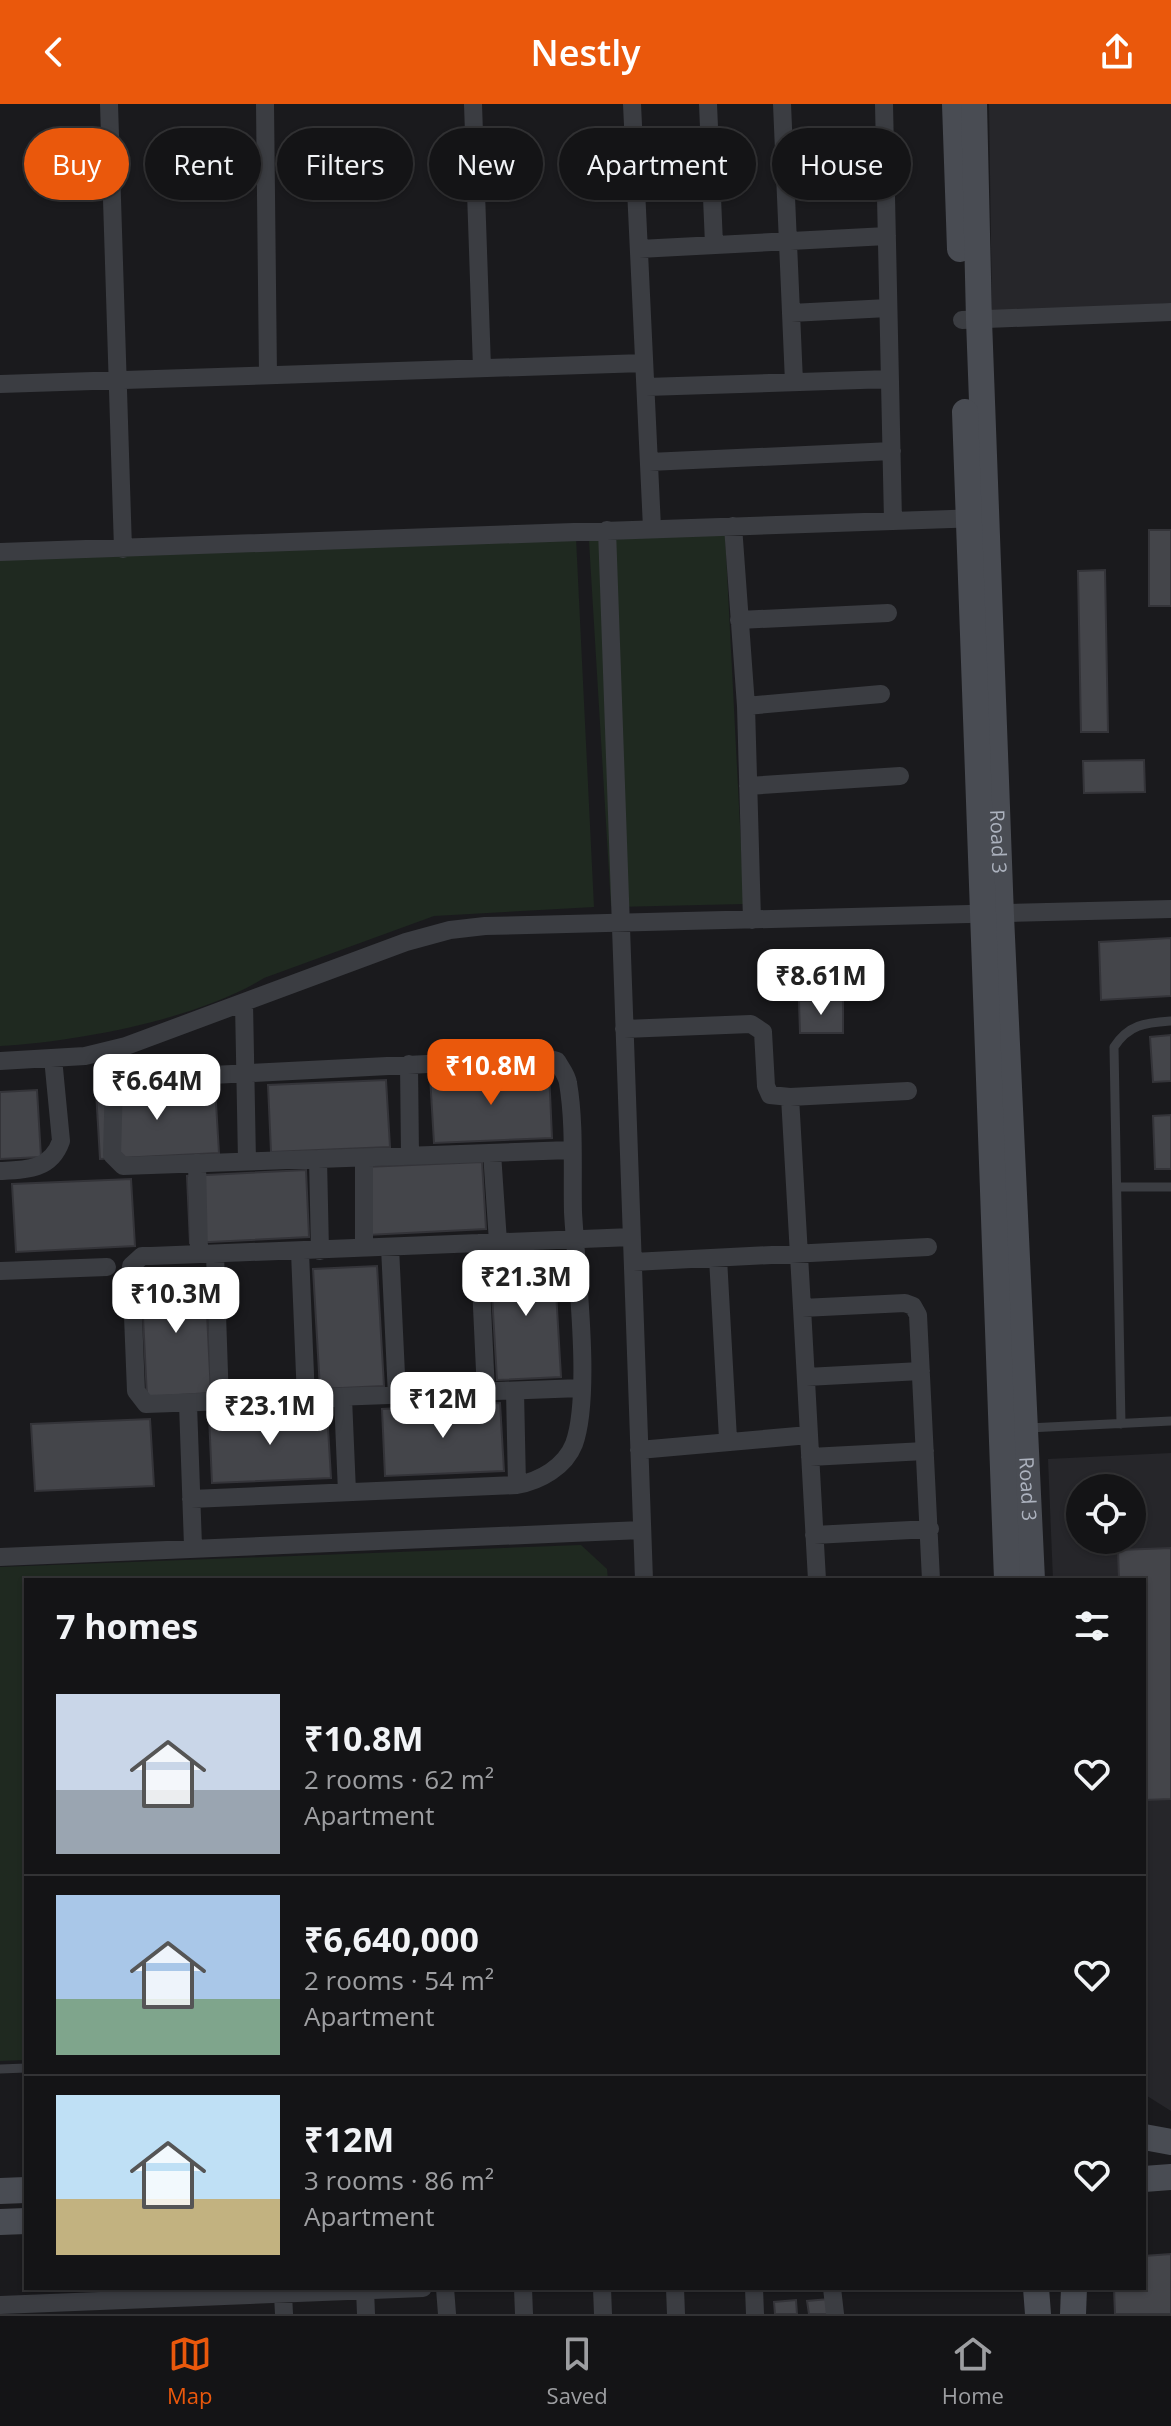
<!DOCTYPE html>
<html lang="en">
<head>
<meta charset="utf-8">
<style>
  :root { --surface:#141416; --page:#212123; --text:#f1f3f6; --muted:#9d9ea1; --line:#333335; --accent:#ea580c }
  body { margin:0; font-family:"Open Sans",sans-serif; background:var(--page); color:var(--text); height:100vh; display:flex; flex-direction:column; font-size:30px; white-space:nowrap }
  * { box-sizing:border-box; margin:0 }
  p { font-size:26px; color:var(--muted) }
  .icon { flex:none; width:44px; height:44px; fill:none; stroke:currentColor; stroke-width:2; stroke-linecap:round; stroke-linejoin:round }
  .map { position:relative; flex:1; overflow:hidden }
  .details { position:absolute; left:24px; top:1474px; width:1122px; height:712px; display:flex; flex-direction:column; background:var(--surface); border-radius:0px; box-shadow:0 2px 6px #0004,0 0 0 2px var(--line) }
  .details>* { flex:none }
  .top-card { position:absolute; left:24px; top:24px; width:1124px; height:72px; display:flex; gap:16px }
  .tools { position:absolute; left:1066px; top:1370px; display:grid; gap:16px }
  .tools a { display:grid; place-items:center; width:80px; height:80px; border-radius:50%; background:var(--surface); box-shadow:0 2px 6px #0004,0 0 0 2px var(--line); font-size:40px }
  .price { position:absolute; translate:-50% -68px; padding:0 18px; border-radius:16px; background:#fff; color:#222; font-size:26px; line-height:52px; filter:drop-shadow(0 2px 4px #0008) }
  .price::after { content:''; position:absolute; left:50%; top:48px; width:24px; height:18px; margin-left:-12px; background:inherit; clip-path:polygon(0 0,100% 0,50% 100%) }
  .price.current { background:var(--accent); color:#fff }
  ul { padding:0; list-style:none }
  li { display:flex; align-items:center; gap:24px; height:200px; padding:0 32px }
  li+li { border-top:2px solid var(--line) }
  li span { display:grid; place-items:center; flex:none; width:224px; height:160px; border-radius:0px; color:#555 }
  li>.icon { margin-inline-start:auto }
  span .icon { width:96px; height:96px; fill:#fffc; stroke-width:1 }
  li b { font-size:34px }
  h2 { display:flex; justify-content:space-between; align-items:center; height:96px; padding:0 32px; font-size:34px }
  .tag { padding:0 28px; border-radius:36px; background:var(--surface); box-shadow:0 2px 6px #0004,0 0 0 2px var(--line); font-size:28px; line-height:72px }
  .tag.current { background:var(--accent); color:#fff }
  header { display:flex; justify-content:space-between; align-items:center; height:104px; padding:0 32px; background:var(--accent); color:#fff; font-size:36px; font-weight:600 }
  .tabs { display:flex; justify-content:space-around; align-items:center; height:112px; border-top:2px solid var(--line); background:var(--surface); font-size:22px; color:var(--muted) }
  .tabs a { display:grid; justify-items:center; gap:4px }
  .tabs .current { color:var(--accent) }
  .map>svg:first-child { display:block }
</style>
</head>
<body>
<header><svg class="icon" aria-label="back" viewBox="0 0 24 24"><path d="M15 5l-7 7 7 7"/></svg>Nestly<svg class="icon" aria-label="share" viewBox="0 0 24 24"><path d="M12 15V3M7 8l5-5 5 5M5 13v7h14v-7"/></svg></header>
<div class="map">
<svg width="1171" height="2210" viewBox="0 0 1171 2210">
  <rect width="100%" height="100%" fill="#1a1a1d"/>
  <path fill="#26262a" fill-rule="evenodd" d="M989 0H1171V199L992 210Z
    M1171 1349V2007L1144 1990V1476H1053L1048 1355ZM1080 1384H1132V1436H1080Z"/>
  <path fill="#1f2920" d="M725 429 744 800 615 803 611 802 589 437Z
    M576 434 594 803 434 812 264 874C199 915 76 938 0 942V455Z
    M581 1441 607 1465 608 1476H26V1956L0 1957V1463Z"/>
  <path fill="#44454a" stroke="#343439" stroke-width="2" d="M1149 426H1171V502H1149Z
    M1105 466 1108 628H1081L1078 467Z
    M1144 656 1145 688 1084 689 1083 657Z
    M1171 834V892L1101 896 1099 838Z
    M843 896V929H800L799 897Z
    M1171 931V977L1153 978 1150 933Z
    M549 967 552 1034 434 1039 430 972Z
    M386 976 390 1043 271 1048 268 981Z
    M215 982 219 1049 100 1055 96 987Z
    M37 986 41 1053 0 1055V988Z
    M1171 1011V1065H1155L1153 1012Z
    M482 1058 486 1125 367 1131 364 1063Z
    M306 1066 309 1133 190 1139 187 1072Z
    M131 1075 135 1142 16 1148 12 1080Z
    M554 1153 561 1273 497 1276 490 1156Z
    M377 1162 384 1282 320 1285 313 1165Z
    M205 1170 211 1289 147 1293 141 1173Z
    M500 1299 504 1367 385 1372 382 1305Z
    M327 1307 331 1374 212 1379 209 1312Z
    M150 1315 154 1382 35 1387 31 1320Z
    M1171 1444V1695L1144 1696V1476H1119L1118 1446Z
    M1171 2150V2210H1115L1114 2184H1144V2152Z
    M829 2195 831 2210H809L807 2197Z
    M796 2196 797 2210H775L774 2198Z"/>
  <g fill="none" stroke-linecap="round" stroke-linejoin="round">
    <path stroke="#3b3d42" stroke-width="9" d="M1117 1083H1171
      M1121 1320 1114 943C1129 920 1145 919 1171 917
      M1028 1324 1171 1317
      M0 1965 26 1964"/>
    <path stroke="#3b3d42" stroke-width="18" d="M109 0 123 445
      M265 0 268 271
      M473 0 482 264
      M632 0 652 424
      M708 0 714 140
      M782 0 794 278
      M884 0 893 417
      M785 55 885 51
      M639 145 887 132
      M791 209 888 204
      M962 216 1171 208
      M0 280 644 259
      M646 283 890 275
      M649 358 892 347
      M733 422 746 602 752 816
      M607 426 644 1476
      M0 448 980 414
      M739 516 888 509
      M746 602 881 590
      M748 682 900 672
      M244 899 247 1057
      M624 925 751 920 763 928 766 982 770 991 790 993 802 1204
      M0 957 85 952 126 942 406 838 450 826 485 822 1171 805
      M409 960 410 1052
      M790 993 908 987
      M492 1049 498 1138
      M318 1055 320 1147
      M197 1059 199 1150
      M0 1067C26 1066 51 1066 61 1037L53 954
      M479 1139 486 1288
      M390 1143 397 1292
      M364 1144V1054
      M300 1148 306 1295
      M215 1150 220 1299
      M718 1154 728 1335
      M633 1158 928 1143
      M0 1167 107 1163
      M806 1273 921 1267
      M581 1284 146 1300 136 1287 131 1162 142 1152H151L632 1133
      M515 1287 517 1381
      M343 1294 347 1388
      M188 1300 193 1442
      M639 1346 809 1331
      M810 1353 925 1347
      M191 1395 517 1381C540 1377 565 1363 574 1340 592 1291 576 1164 573 1108 572 1066 575 1020 568 979 567 971 561 964 557 957L546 954 114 976 112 1051 123 1062 571 1046
      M814 1431 930 1425
      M0 1453 642 1426
      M817 1476 802 1204 905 1199 913 1202 918 1211 931 1476
      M445 2184 447 2210
      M523 2184 524 2210
      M602 2184 603 2210
      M675 2184 676 2210
      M754 2184 755 2210
      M832 2184 835 2210
      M365 2186 366 2210
      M283 2190 284 2210
      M0 2201 423 2184"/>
    <g stroke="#494c53" stroke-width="26">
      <path d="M955 0 960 145"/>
      <path id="s1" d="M974 0 979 216 1001 812 1032 1476"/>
      <path d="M965 308 1007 1476"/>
      <path d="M1144 2033 1171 2038"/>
      <path d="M1144 2075 1171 2073"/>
      <path d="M0 2087 26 2086"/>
      <path d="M0 2118 26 2117"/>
      <path d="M1036 2184 1038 2210"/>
      <path d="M1073 2210 1074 2184"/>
    </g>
  </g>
  <g text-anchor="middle" stroke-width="8" stroke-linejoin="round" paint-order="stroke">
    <g font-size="20" fill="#acb2be" stroke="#151518">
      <text dy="7" stroke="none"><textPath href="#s1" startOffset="738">Road 3</textPath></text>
      <text dy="7" stroke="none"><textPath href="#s1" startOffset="1386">Road 3</textPath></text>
    </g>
  </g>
</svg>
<div class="tools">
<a><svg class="icon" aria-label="locate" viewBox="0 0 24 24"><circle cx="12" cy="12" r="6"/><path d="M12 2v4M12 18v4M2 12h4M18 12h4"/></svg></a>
</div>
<b class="price" style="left:821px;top:913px">₹8.61M</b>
<b class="price current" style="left:491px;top:1003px">₹10.8M</b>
<b class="price" style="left:157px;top:1018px">₹6.64M</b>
<b class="price" style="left:526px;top:1214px">₹21.3M</b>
<b class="price" style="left:176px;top:1231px">₹10.3M</b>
<b class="price" style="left:443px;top:1336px">₹12M</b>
<b class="price" style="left:270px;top:1343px">₹23.1M</b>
<div class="top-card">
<a class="tag current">Buy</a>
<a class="tag">Rent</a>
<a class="tag">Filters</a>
<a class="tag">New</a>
<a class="tag">Apartment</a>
<a class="tag">House</a>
</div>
<section class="details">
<h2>7 homes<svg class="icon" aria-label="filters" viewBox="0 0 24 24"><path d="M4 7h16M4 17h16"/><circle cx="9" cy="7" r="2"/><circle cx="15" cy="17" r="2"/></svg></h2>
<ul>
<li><span style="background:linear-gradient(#c9d6e8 60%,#9aa5b1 0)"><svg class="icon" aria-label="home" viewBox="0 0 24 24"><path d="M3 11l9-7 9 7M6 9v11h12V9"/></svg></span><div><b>₹10.8M</b><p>2 rooms · 62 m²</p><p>Apartment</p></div><svg class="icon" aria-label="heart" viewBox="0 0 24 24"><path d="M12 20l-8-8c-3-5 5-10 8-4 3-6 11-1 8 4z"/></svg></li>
<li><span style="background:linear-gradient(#a9c7e8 65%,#7fa58c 0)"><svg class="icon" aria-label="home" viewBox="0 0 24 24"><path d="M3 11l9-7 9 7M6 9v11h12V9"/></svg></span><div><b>₹6,640,000</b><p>2 rooms · 54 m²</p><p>Apartment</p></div><svg class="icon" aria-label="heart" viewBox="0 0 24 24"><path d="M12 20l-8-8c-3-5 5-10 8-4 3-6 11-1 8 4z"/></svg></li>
<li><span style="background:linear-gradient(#bfe0f5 65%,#c2b280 0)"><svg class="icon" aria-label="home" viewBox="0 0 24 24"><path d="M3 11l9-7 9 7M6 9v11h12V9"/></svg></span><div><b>₹12M</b><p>3 rooms · 86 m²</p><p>Apartment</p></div><svg class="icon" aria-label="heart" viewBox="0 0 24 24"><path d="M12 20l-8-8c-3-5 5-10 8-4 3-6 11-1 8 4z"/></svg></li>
</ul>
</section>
</div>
<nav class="tabs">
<a class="current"><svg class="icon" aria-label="map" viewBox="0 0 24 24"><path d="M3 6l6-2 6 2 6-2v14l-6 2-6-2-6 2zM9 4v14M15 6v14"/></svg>Map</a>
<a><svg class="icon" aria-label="saved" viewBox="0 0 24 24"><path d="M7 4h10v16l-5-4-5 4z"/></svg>Saved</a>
<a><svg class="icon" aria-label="home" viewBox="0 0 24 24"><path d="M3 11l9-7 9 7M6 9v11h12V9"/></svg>Home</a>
</nav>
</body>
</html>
